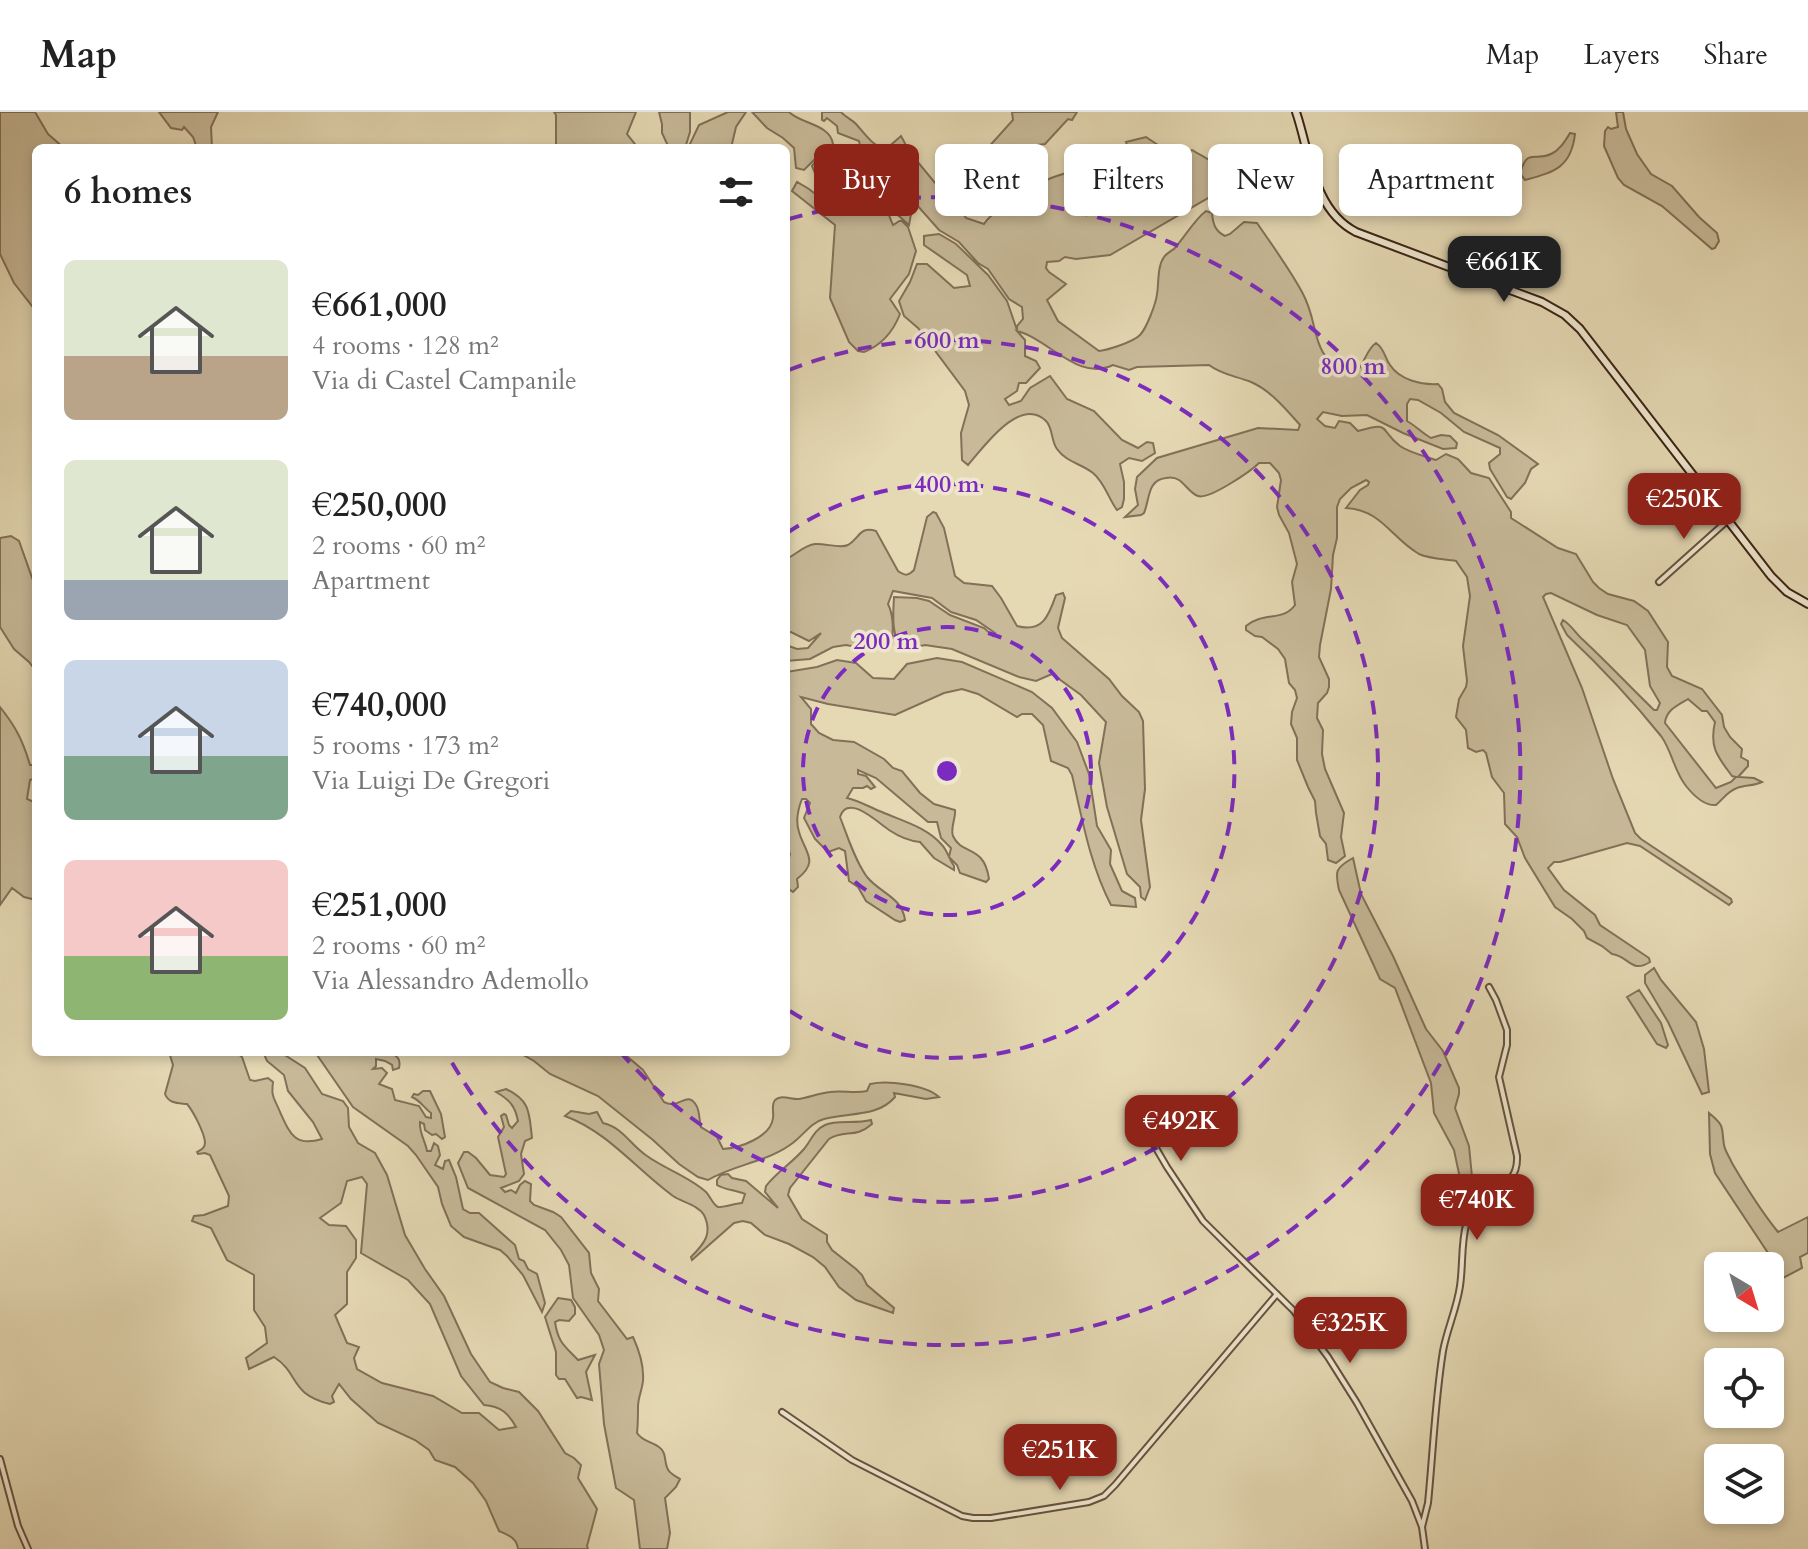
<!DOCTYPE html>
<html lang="en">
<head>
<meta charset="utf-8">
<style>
  :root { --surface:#fff; --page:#f2f2f2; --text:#222; --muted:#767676; --line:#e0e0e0; --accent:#8f2418 }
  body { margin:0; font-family:Cardo,serif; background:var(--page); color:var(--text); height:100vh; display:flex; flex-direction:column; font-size:30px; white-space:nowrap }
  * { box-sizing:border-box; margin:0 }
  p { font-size:26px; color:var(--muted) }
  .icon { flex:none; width:44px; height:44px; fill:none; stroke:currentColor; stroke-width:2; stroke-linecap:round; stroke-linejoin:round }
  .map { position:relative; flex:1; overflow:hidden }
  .details { position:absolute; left:32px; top:32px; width:758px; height:912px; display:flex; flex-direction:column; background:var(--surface); border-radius:12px; box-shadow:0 4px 12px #0003 }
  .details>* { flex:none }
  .guide { position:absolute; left:814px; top:32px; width:760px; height:72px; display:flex; gap:16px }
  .needle { width:52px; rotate:142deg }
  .controls { position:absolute; left:1704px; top:1140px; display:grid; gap:16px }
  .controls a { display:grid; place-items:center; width:80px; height:80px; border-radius:12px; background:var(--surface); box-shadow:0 4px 12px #0003; font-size:40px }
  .price { position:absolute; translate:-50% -68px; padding:0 18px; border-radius:16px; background:var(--accent); color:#fff; font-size:26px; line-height:52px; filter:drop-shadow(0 2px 4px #0008) }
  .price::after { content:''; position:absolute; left:50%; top:48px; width:24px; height:18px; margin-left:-12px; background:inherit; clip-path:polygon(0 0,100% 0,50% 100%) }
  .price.current { background:#222; color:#fff }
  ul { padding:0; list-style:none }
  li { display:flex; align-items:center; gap:24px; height:200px; padding:0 32px }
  li span { display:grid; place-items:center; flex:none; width:224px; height:160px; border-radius:12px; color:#555 }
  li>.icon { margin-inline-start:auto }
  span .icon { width:96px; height:96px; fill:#fffc; stroke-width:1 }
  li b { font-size:34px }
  h2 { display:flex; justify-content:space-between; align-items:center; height:96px; padding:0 32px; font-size:34px }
  .pill { padding:0 28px; border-radius:12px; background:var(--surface); box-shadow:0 4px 12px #0003; font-size:28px; line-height:72px }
  .pill.current { background:var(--accent); color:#fff }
  header { display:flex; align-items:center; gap:48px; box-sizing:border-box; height:112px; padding:0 40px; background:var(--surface); border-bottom:2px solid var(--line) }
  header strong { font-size:38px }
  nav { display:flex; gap:44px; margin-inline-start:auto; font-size:28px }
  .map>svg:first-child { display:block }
</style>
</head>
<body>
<header>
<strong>Map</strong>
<nav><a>Map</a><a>Layers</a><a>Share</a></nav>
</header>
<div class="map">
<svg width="1808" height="1437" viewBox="0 0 1808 1437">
  <rect width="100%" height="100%" fill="#e5d9b4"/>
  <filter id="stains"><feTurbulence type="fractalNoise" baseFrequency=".0025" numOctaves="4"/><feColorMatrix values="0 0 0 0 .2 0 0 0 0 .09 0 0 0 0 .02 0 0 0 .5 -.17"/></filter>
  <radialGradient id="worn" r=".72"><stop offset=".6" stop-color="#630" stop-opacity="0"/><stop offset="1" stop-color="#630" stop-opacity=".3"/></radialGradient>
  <path fill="#c8ba99" stroke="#827058" stroke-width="2" fill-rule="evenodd" d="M0 0H35L48 22 64 36H36V199L14 171 0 142Z
    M159 0H218L211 15 212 36H197L193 25 184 15 182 18 171 16Z
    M554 0H636L627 22 638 36H556V3Z
    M659 0H690V20L685 36H669L662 21V12Z
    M728 0H746L736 15 731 36H688L699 13Z
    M752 0H789C801 12 830 12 833 32L823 39 804 58 796 56 794 36 783 26 767 16Z
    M822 0H841C845 5 851 7 856 12 865 22 872 33 885 38L901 24 907 35 891 43 889 49 906 81 893 48 908 38 940 77 954 87 966 106 984 112C991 102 997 98 1010 99L1011 90 1016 85C1029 86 1031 80 1040 72 1047 66 1058 64 1066 61L1069 65 1066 72 1069 77 1080 67 1086 69 1091 49 1101 40 1115 39 1140 62 1148 57 1147 46 1129 39 1126 30 1146 25 1173 43 1192 38C1213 51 1225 51 1220 79L1110 143 1076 147 1065 145 1059 149 1047 150 1046 156 1049 160 1066 172 1047 188 1058 209 1099 239C1108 238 1133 230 1140 223 1146 217 1156 192 1157 182 1159 171 1157 155 1164 145 1165 143 1172 138 1174 137 1185 125 1194 108 1206 99L1212 101C1213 112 1215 119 1225 124L1230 122 1244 110 1257 111C1272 133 1289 156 1302 180 1322 216 1306 240 1350 264 1365 257 1364 239 1376 231 1385 237 1384 245 1390 253 1400 268 1421 273 1438 272L1442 277 1445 290 1454 301 1498 323 1538 352 1531 357 1525 371 1511 387 1507 385 1490 357 1489 351 1500 342V336L1464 320 1441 301 1418 288 1410 287 1407 292V309C1416 314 1422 321 1431 326L1441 323 1450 324 1457 331 1456 336 1443 337 1403 321 1367 303 1342 304 1323 300 1317 307 1325 314 1335 316 1339 309 1350 311 1358 319C1392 309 1378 317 1400 334 1410 341 1425 344 1436 348L1446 342 1458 347 1471 361 1489 366 1511 400V406L1558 436 1576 442 1593 470 1599 476 1608 482 1634 489 1648 499 1668 530 1667 555 1672 564 1702 577 1722 603 1724 615 1730 625 1742 637 1741 645 1748 649V654L1738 665 1754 666 1762 670C1754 674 1745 673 1737 676 1728 679 1723 687 1716 693 1704 694 1694 684 1686 674 1674 659 1672 639 1661 624 1632 588 1601 555 1567 523L1561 512 1563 508C1570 512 1575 520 1581 526 1606 549 1629 574 1654 598H1657L1660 591 1650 574 1645 538 1627 513 1597 503 1551 481 1546 482 1543 485 1582 576 1613 667 1635 721 1641 727 1731 787 1732 790 1729 793 1640 734 1627 731 1560 750H1554L1548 756 1564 778 1595 803 1600 813 1649 846 1650 850C1631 862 1629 844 1612 842L1602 834 1587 826 1584 819 1572 807 1555 795 1525 746 1517 725 1505 712 1504 681 1492 665 1486 641 1483 638 1476 640 1468 636 1466 618 1456 605 1459 587 1466 575 1467 569 1463 534 1470 484 1467 465 1456 449C1444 447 1430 447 1419 442 1391 426 1382 398 1346 396L1360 378 1368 373 1369 370 1366 368 1351 376 1340 387 1337 395V426L1333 443 1331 477 1320 533 1319 545 1329 567V575L1327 581 1318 591 1317 606 1323 618 1322 642 1325 657 1344 701 1341 725 1345 744 1336 751 1328 748 1326 732 1320 724 1316 701 1315 689 1308 675 1297 648V626L1291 612 1292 600 1297 586 1295 578 1289 571 1285 547 1278 537 1262 525 1255 524 1246 518V514C1264 499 1283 510 1295 493L1292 470 1297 452 1289 421 1279 403 1277 395 1281 368 1279 361 1270 351H1259C1251 359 1209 388 1198 384 1191 382 1185 372 1179 368 1174 365 1171 365 1166 366 1147 368 1150 387 1144 401L1141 403 1125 405 1138 393 1135 377 1137 365 1157 346 1258 316 1298 318 1300 313C1286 297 1270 278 1251 270 1236 264 1222 263 1209 253L1137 255 1129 258 1113 253C1078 270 1049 227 1017 219L1025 228V244L1036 249 1040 256 1026 271H1019L1017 279 1005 287 1009 293 1021 289 1030 276 1050 264 1067 287 1094 299 1122 328 1138 336 1147 330 1153 331 1155 341 1142 349 1129 346 1120 352 1124 370V387L1122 395 1117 398C1108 386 1105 371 1093 361 1082 352 1066 350 1057 337 1051 329 1053 316 1046 309 1020 283 983 336 968 353L962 348 961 321 969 293 965 279 918 216 904 204 899 189 910 170 917 152H927L954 176 970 174 967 163 924 133V124L939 122 956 132 988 163 1007 189 1017 218V214L1023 207 1022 195 1009 187 988 157 978 151 959 130 939 118 909 84 911 102 909 113 891 97 868 45 862 42 859 29 838 21 837 14 827 6 824 9 822 8ZM1688 587 1702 599H1707L1715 610C1709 636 1718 645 1732 664L1736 665 1731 670 1716 676 1665 611C1666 598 1678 593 1688 587Z
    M1012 0H1077L1072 8 1068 7 1045 32 1037 33 1024 50 1010 57 1008 64 985 39 1013 8Z
    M1616 0H1623L1626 17 1637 42 1651 62 1672 74 1699 105 1717 121 1719 129 1715 136 1712 137 1662 94 1624 73 1618 66 1604 34 1605 19 1608 15 1611 17 1618 15Z
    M1570 21 1575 22C1571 56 1554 60 1525 68L1520 61C1528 35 1534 50 1551 42 1560 38 1565 29 1570 21Z
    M819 45C833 46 870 71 879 83 885 91 889 104 893 113L901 108 908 115 916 139 909 162 890 187 900 202C893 220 882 233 864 240L858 239 849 230 830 186 835 113 792 79 797 70 809 77 842 103 851 100 834 74 817 66 812 54Z
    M933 400 936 401 944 416 955 464 964 471 992 474 1001 486 1017 514C1043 521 1049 503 1056 483L1063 481 1065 486 1058 516 1062 526 1109 567 1122 584 1139 600 1143 609 1145 677 1141 708 1150 775 1145 788 1141 785 1140 775 1127 762 1107 695 1099 651 1106 610 1081 583 1052 562 1036 569 1019 565 952 537 925 533 903 538C891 524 893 503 894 485L917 486 929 489 950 503 984 516 993 524 995 521 976 508 951 500 932 486 893 479 888 492C894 504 893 519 892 532L882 536 867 537 846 533 833 535 810 547 786 549V533L797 537 808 536 821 521 809 529 791 520 786 521V447C796 443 804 433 815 432 825 431 840 437 848 433 860 426 859 414 876 419L898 459C905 464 908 464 914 458L927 405Z
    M11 424 19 429 36 477V559L29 550 14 537 0 515V426Z
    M937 546 962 550 1032 580 1052 596 1077 630 1089 662 1097 714 1111 738 1110 752 1122 779 1135 786 1136 795 1111 793C1090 753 1082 706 1072 663L1068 656 1051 649 1043 613 1032 602H1022L1017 605 978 582 962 577 944 581 895 603 828 592 801 585 811 597V612L819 621 833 628 854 630 884 647 893 656 902 659 920 681 934 692 955 698C956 706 950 716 953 724 962 744 984 732 989 767L986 770 960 761 957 753 949 745 951 736 941 726 937 710H928L876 666 858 658V662L866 664 875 675 871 677 867 674 863 676H853L847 686C860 689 869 695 882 700 902 709 927 715 942 733 947 738 949 747 954 754V758L934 746 920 730C909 729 898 724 889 718 877 710 848 681 840 705 847 723 855 749 867 765 880 781 902 785 905 808L900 810 895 808 866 789 858 775 849 769 845 739 839 736 828 740 815 727 804 706 810 691 806 687H802C798 697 795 708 799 720 805 741 820 749 797 767L798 775 793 780 786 775V756L790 742 786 731V560L817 555 837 548 856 551 873 566 894 567 907 552Z
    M0 595C16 615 23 629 30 653H36V666L30 668 27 687 36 691V788L24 785 12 776 0 793Z
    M1353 746 1361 782 1393 844 1426 917 1443 939 1459 976V982L1455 996 1469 1034 1472 1065 1461 1071 1454 1038 1434 1001 1431 971 1395 876 1380 867 1339 778C1335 759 1335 756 1353 746Z
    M1654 856 1661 868 1696 910 1704 937 1709 980 1702 982 1668 910 1645 871V863Z
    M1639 878 1661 911 1668 933 1666 936 1657 932 1627 885Z
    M169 940H236L242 945 250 968 255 969 268 966 273 970C271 986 274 985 280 1000 290 1022 295 1035 322 1027L313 1010 288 979 284 963 267 949 263 940H280L305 956 322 982 343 989 348 996 349 1015 358 1031 375 1041 387 1063 405 1123 425 1157 444 1184 471 1242 490 1270 503 1276 519 1280 538 1299 565 1341 574 1346 581 1353 578 1366 597 1397 587 1434 588 1437H518C517 1426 508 1423 499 1419L486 1389 473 1371 455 1355 435 1348 429 1338 415 1328 378 1311 351 1287 339 1272 332 1284 334 1290 330 1292C289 1282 300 1262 274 1245L249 1257 246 1246 267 1231 265 1215 254 1198V1163L227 1148 211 1116 192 1109 194 1104 204 1103 228 1094 229 1084 210 1043 205 1041 198 1042 197 1040C202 1037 205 1036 205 1030 204 1020 193 999 187 992 178 991 169 992 165 982L173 953ZM362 1065 367 1072 361 1141 408 1168 430 1192 461 1264 484 1293C501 1294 509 1302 516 1315L499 1318 479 1301H462L433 1284 382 1271 357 1257 354 1246 359 1235 347 1231 335 1203 347 1192V1160L356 1146V1128L346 1114 329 1113 320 1106 341 1091 347 1069Z
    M315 940H390C398 945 401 947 399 956L393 958 392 953 385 949 376 947V954L373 957 382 956 387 961 379 972 392 977 395 988 419 994 426 1005 431 1006V1001C424 996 421 989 412 985L414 982 418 983 423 979H430L441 1002 445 1025 442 1027 436 1022 432 1023 425 1018 424 1012 420 1010C419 1021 425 1028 427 1039H431L434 1031 438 1034 440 1043 435 1053 443 1057 445 1049 449 1048 456 1065 463 1097 470 1101H479L515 1133 519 1147 524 1149 528 1157 537 1162 545 1191 542 1200 523 1163 507 1144 500 1138 464 1125 451 1114 442 1092 438 1075 416 1043 408 1034 353 995Z
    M518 940H622L643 958 664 990C679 998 687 978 696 993 700 999 699 1008 701 1015L717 1025 723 1037C740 1036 771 1025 773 1006 774 1000 771 993 775 988 782 982 792 988 799 987 810 985 820 981 830 980 843 978 855 982 867 979L870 972C888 968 926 973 939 985L926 987 894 981 895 985C877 1006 848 1000 824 1007 812 1010 804 1022 794 1030 769 1050 735 1052 708 1068L698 1065 679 1052 653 1028 598 984 550 962 534 949Z
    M506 977C531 989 529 1001 532 1026L525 1029 521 1042 524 1062 519 1069 501 1076 505 1080 511 1078 516 1081 520 1073 525 1069 531 1072 530 1089 534 1093 553 1100 561 1105 589 1141 591 1161 599 1177 598 1189 627 1227 633 1225C639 1238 644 1255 643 1269 642 1278 638 1286 638 1295 638 1304 638 1312 637 1321 643 1330 651 1329 659 1335 668 1341 663 1352 669 1359 671 1362 677 1365 680 1367L676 1375 665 1386 670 1421 667 1437H640L634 1388 616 1376 604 1312 599 1252 604 1238 599 1223 573 1186 569 1153 561 1138 545 1118 468 1076 458 1051 464 1040H468L476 1046 490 1063 504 1065 506 1062 498 1025 504 1015 501 1004 504 1002 506 1003 509 1013 512 1016 518 1009C515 994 510 988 496 980Z
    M571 999 589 1002 597 1000 603 1011C624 1016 630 1033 647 1044 665 1057 690 1065 706 1080 710 1084 713 1093 718 1095 720 1096 738 1091 742 1091L745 1082C736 1078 725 1078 717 1073V1068L721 1063 728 1062 732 1066 746 1069 778 1096 765 1080 766 1074C777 1060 792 1051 804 1037 811 1029 814 1018 825 1013 836 1008 856 1012 871 1008L872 1012C855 1027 845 1017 829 1027L790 1076 788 1083 802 1107 827 1123V1130L832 1138 856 1157 862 1163 867 1173 894 1196 893 1201 856 1188 839 1175 825 1155 813 1145 789 1132 765 1123 751 1111 743 1109 734 1111 692 1148 691 1145C704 1132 713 1122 704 1103 698 1093 682 1090 673 1084 636 1057 608 1020 565 1004Z
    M1709 1001C1726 1015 1721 1015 1724 1033 1725 1039 1730 1046 1732 1051 1746 1075 1761 1099 1778 1120L1808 1105V1141L1800 1145 1802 1156 1783 1166 1773 1163 1774 1150 1715 1061 1710 1042Z
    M558 1186 571 1188 575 1195V1202L569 1209 559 1208 555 1210C558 1231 565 1234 578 1248L595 1243 586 1260 592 1288 581 1285 577 1286 565 1267H559L556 1263V1240L545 1205Z"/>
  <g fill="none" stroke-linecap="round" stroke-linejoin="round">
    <g stroke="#66523e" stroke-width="8">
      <path id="street" d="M1659 470 1727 409
        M1139 1007 1167 1055 1203 1109 1294 1199 1328 1245 1357 1291 1412 1389 1422 1415 1425 1437
        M782 1300 852 1348 962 1404 973 1406H991L1089 1390 1104 1384 1115 1373 1277 1182
        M0 1347 18 1414 28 1437
        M1422 1415 1428 1391C1433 1341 1435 1289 1443 1239 1447 1217 1457 1196 1460 1174 1463 1154 1461 1133 1466 1113 1476 1074 1519 1083 1517 1044L1499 965 1507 933V918L1496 888 1489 875"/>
    </g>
    <g stroke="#3c2516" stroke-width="10">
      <path id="secondary" d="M1296 0C1310 41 1313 98 1356 120L1542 190 1565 203 1580 217 1771 464 1787 480 1808 492"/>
    </g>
    <use href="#street" stroke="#eee6ce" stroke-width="4"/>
    <use href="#secondary" stroke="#eee6ce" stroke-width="6"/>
  </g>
  <g fill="none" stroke="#7b2cbf" stroke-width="4" stroke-dasharray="14 10">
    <circle cx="947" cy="659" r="144"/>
    <path d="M787 421A287 287 0 1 1 787 897"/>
    <path d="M789 258A431 431 0 1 1 622 942"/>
    <path d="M789 107A574 574 0 1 1 447 942"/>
  </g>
  <circle cx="947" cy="659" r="12" fill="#7b2cbf" stroke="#eee6ce" stroke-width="4"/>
  <g font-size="24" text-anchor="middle" font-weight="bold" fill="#7b2cbf" stroke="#eee6ce" stroke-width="7" stroke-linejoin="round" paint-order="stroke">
    <text x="947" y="236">600 m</text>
    <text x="1353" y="262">800 m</text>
    <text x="947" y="380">400 m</text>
    <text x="886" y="537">200 m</text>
  </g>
  <rect width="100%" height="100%" filter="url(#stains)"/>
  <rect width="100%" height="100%" fill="url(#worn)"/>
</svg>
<div class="controls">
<a><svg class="needle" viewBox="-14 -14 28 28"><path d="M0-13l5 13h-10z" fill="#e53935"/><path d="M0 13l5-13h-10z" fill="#767676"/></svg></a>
<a><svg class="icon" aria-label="locate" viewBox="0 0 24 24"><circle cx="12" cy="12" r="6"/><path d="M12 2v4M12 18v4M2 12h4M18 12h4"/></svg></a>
<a><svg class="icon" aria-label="layers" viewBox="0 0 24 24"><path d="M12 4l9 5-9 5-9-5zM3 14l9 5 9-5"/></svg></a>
</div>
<b class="price current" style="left:1504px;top:192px">€661K</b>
<b class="price" style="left:1684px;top:429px">€250K</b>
<b class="price" style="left:1181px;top:1051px">€492K</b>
<b class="price" style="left:1477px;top:1130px">€740K</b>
<b class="price" style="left:1350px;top:1253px">€325K</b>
<b class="price" style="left:1060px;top:1380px">€251K</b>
<div class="guide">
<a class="pill current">Buy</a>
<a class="pill">Rent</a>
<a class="pill">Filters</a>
<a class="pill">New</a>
<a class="pill">Apartment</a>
</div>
<section class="details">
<h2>6 homes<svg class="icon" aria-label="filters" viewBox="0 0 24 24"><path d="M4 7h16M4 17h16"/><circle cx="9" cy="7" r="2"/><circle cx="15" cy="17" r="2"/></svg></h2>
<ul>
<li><span style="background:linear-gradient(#dfe7d0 60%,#b9a48a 0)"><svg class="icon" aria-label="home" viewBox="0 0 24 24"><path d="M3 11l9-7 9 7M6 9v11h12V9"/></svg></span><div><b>€661,000</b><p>4 rooms · 128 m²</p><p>Via di Castel Campanile</p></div></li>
<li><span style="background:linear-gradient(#dfe7d0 75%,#9aa5b1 0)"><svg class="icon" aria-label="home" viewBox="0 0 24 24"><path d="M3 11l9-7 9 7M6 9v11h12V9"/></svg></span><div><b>€250,000</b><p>2 rooms · 60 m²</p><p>Apartment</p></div></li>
<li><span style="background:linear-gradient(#c9d6e8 60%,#7fa58c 0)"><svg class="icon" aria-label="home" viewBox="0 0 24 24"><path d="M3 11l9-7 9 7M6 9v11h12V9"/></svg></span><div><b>€740,000</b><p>5 rooms · 173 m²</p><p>Via Luigi De Gregori</p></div></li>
<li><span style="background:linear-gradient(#f6c9c9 60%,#8fb573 0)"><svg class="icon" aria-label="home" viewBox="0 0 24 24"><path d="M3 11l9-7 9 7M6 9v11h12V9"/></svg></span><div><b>€251,000</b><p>2 rooms · 60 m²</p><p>Via Alessandro Ademollo</p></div></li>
</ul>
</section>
</div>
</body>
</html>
